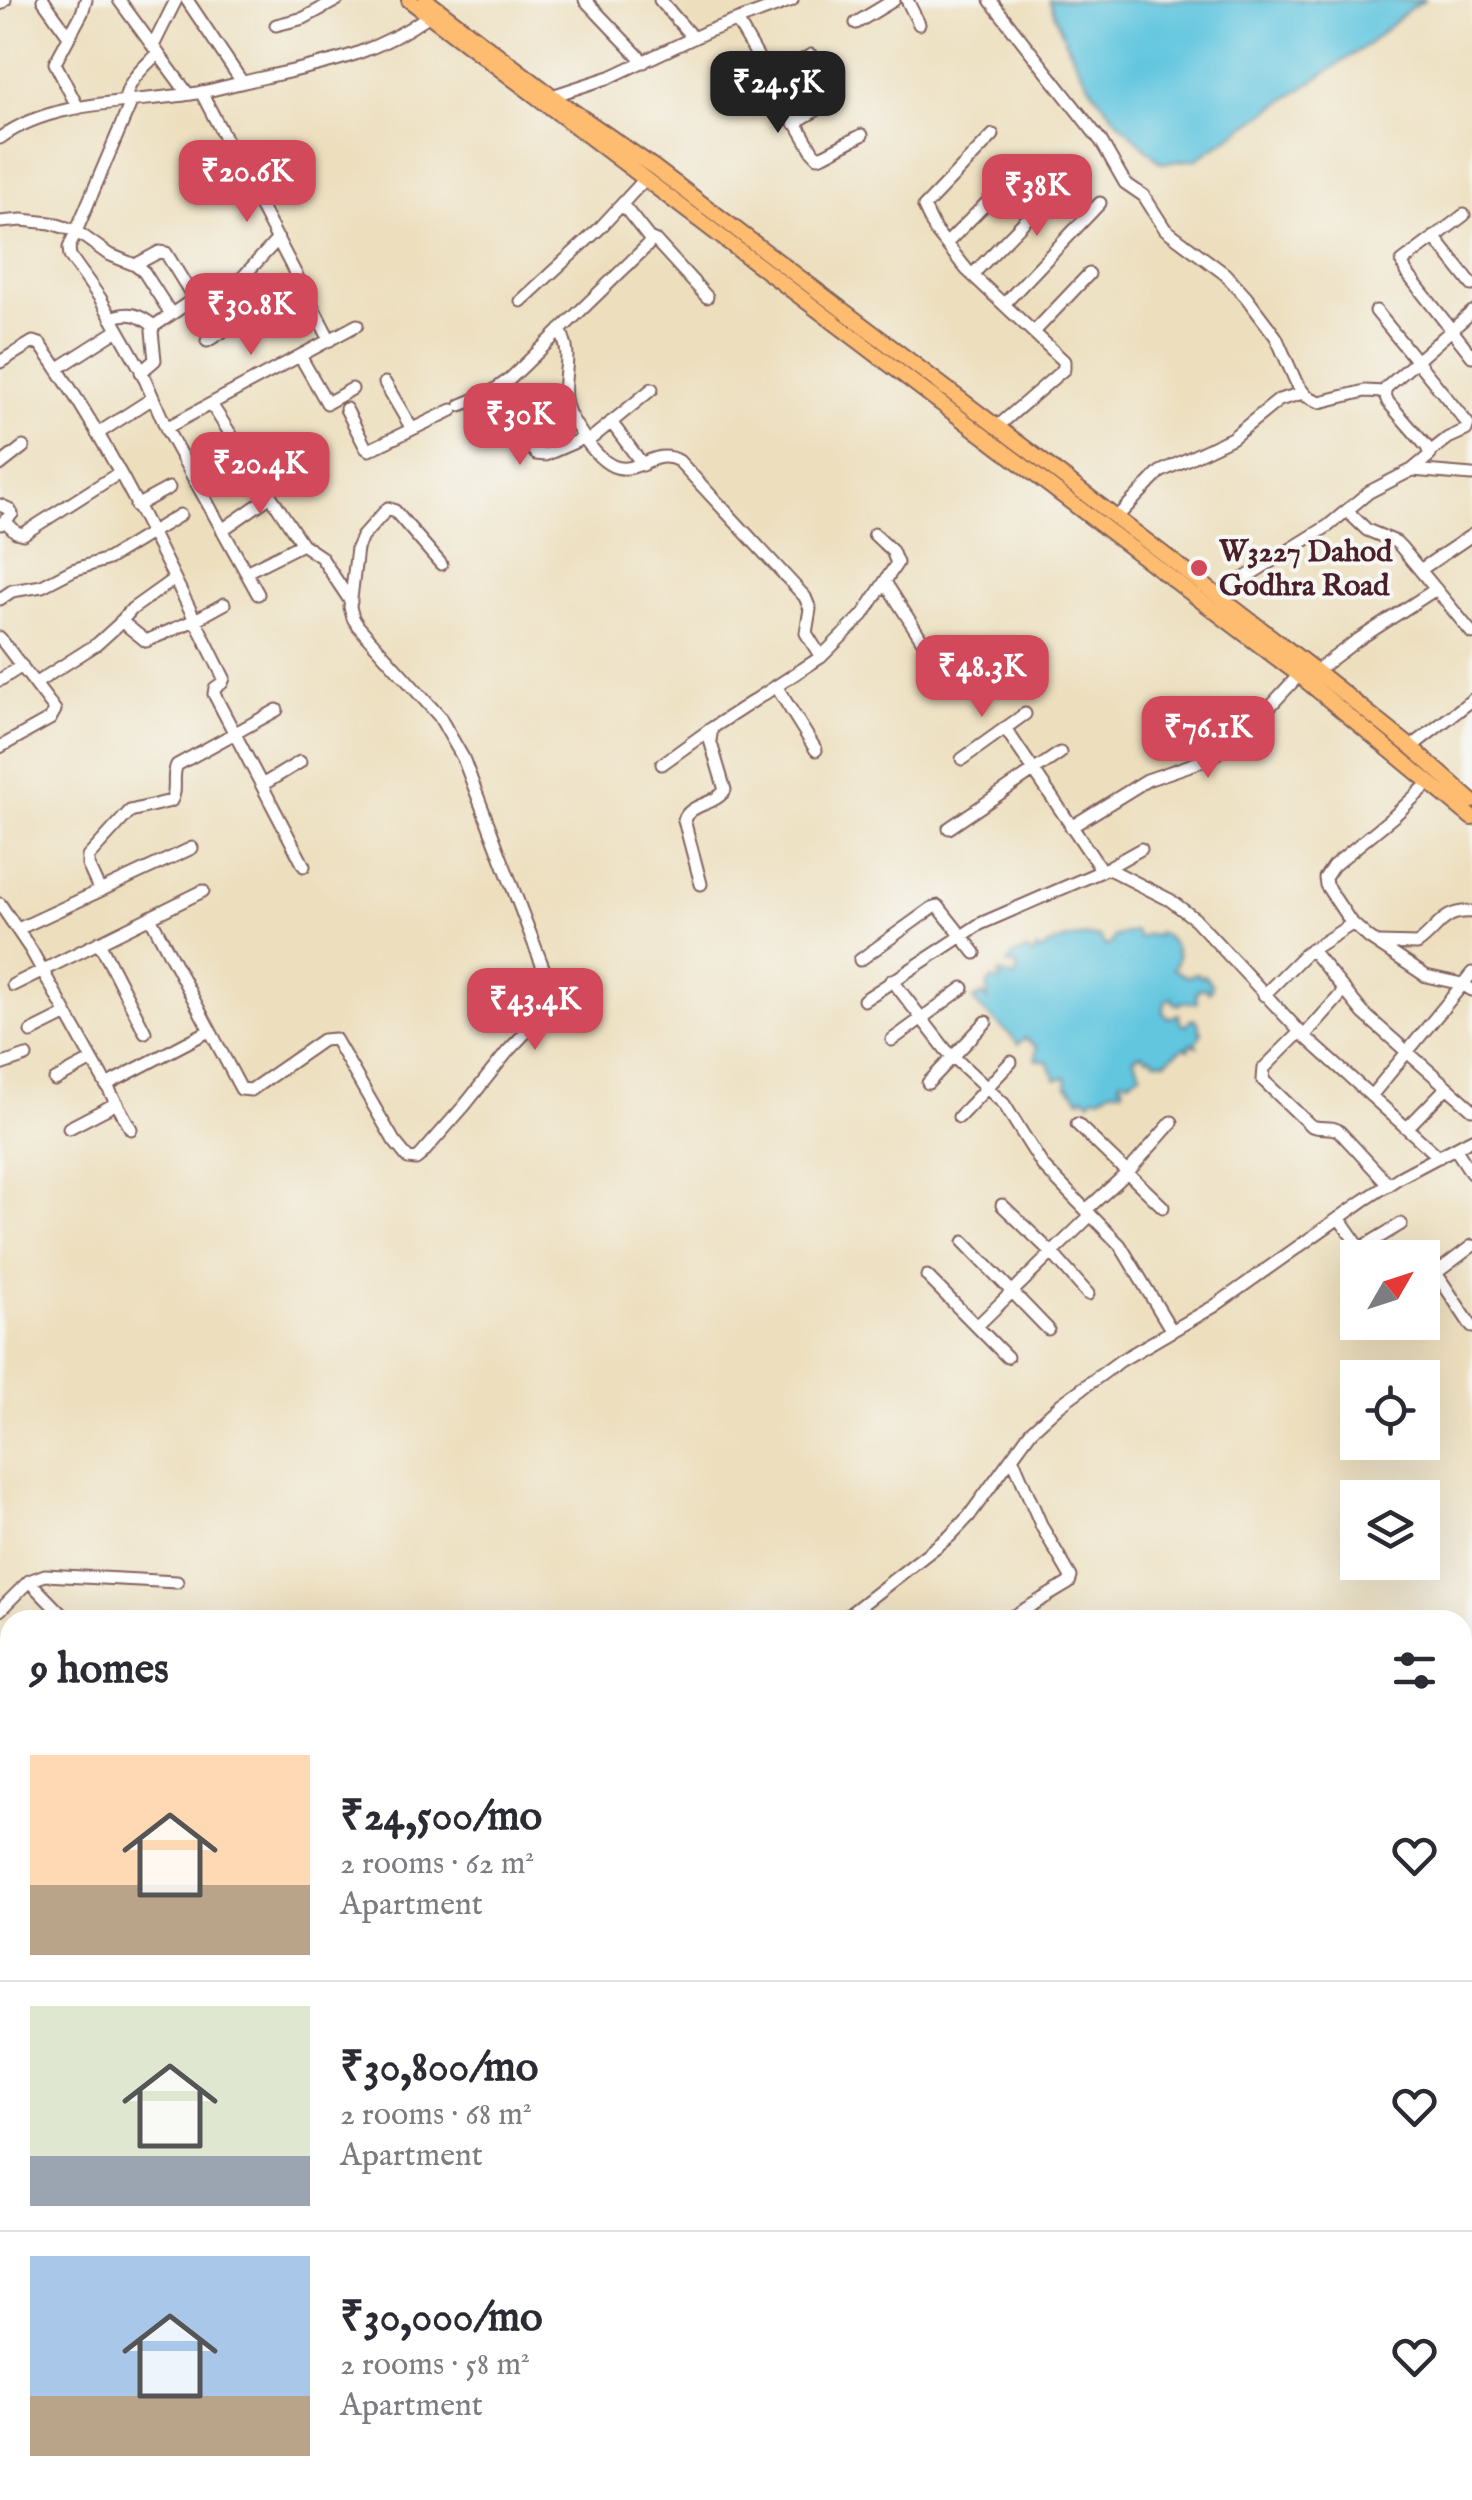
<!DOCTYPE html>
<html lang="en">
<head>
<meta charset="utf-8">
<style>
  :root { --surface:#fff; --page:#f7f7f7; --text:#2b2b33; --muted:#7c7c81; --line:#e1e1e2; --accent:#d1495b }
  body { margin:0; font-family:"IM FELL English",serif; background:var(--page); color:var(--text); height:100vh; display:flex; flex-direction:column; font-size:38px; white-space:nowrap }
  * { box-sizing:border-box; margin:0 }
  p { font-size:32px; color:var(--muted) }
  .icon { flex:none; width:55px; height:55px; fill:none; stroke:currentColor; stroke-width:2; stroke-linecap:round; stroke-linejoin:round }
  .map { position:relative; flex:1; overflow:hidden }
  .details { position:absolute; left:0px; top:1610px; width:1472px; height:890px; display:flex; flex-direction:column; background:var(--surface); border-radius:30px 30px 0 0; box-shadow:0 10px 40px #0002 }
  .details>* { flex:none }
  .needle { width:65px; rotate:51deg }
  .controls { position:absolute; left:1340px; top:1240px; display:grid; gap:20px }
  .controls a { display:grid; place-items:center; width:100px; height:100px; border-radius:0px; background:var(--surface); box-shadow:0 10px 40px #0002; font-size:50px }
  .price { position:absolute; translate:-50% -85px; padding:0 22px; border-radius:20px; background:var(--accent); color:#fff; font-size:32px; line-height:65px; filter:drop-shadow(0 2px 5px #0008) }
  .price::after { content:''; position:absolute; left:50%; top:60px; width:30px; height:22px; margin-left:-15px; background:inherit; clip-path:polygon(0 0,100% 0,50% 100%) }
  .price.on { background:#222; color:#fff }
  ul { padding:0; list-style:none }
  li { display:flex; align-items:center; gap:30px; height:250px; padding:0 30px }
  li+li { border-top:2px solid var(--line) }
  li span { display:grid; place-items:center; flex:none; width:280px; height:200px; border-radius:0px; color:#555 }
  li>.icon { margin-inline-start:auto }
  span .icon { width:120px; height:120px; fill:#fffc; stroke-width:1 }
  li b { font-size:42px }
  h2 { display:flex; justify-content:space-between; align-items:center; height:120px; padding:0 30px; font-size:42px }
  .map>svg:first-child { display:block }
</style>
</head>
<body>
<div class="map">
<svg width="1472" height="2500" viewBox="0 0 1472 2500">
  <rect width="100%" height="100%" fill="#f6f6f2"/>
  <filter id="ink" filterUnits="userSpaceOnUse"><feTurbulence type="fractalNoise" baseFrequency=".01" numOctaves="2"/><feDisplacementMap in="SourceGraphic" scale="20" xChannelSelector="R" yChannelSelector="G"/><feConvolveMatrix kernelMatrix="1 2 1 2 8 2 1 2 1" color-interpolation-filters="sRGB"/></filter>
  <filter id="wash" filterUnits="userSpaceOnUse"><feTurbulence type="fractalNoise" baseFrequency=".0048" numOctaves="4" result="noise"/><feDisplacementMap in="SourceGraphic" scale="40" xChannelSelector="R" yChannelSelector="G"/><feGaussianBlur stdDeviation="2.25" result="paint"/><feColorMatrix in="noise" values="0 0 0 0 0 0 0 0 0 0 0 0 0 0 0 0 0 1.4 0 .05"/><feComposite in="paint" operator="in"/></filter>
  <g filter="url(#wash)">
    <rect width="100%" height="100%" fill="#eddfbe"/>
    <path fill="#62c6df" stroke="#567285" stroke-width="2.5" d="M1049 0H1426L1413 6 1370 43 1197 159 1161 163C1137 140 1110 115 1091 87 1073 61 1060 29 1049 0Z
      M1135 931 1139 938 1147 934 1157 936 1159 932C1173 940 1184 955 1173 969L1187 977 1196 973 1201 977 1204 975 1212 985 1211 990 1208 992 1206 988 1199 989 1196 993 1197 1003 1181 1002 1179 1005 1173 1002V998L1166 1000 1163 1013 1169 1018 1179 1014 1180 1023 1186 1026 1190 1020 1194 1019 1198 1022 1200 1032H1202L1199 1039 1195 1042 1197 1046 1190 1043 1189 1049 1184 1047 1166 1061H1155L1152 1057H1146L1143 1053 1133 1057 1141 1073 1129 1080 1120 1079 1119 1084H1123V1090H1111L1099 1097 1094 1096 1090 1101 1085 1096 1081 1099 1067 1086 1066 1077 1056 1079 1048 1062 1036 1059 1037 1047 1025 1038 1018 1044C1005 1026 986 1017 973 1000L983 995 988 1000V984L993 979 999 982 1001 979 998 975 1000 973 1015 978 1017 974V965L1007 964 1013 956 1027 951 1032 955 1036 952V949L1040 951C1058 939 1078 935 1100 937L1105 946 1110 945 1115 936Z"/>
  </g>
  <g filter="url(#ink)">
    <g fill="none" stroke-linecap="round" stroke-linejoin="round">
      <g stroke="#83625e" stroke-width="15">
        <path id="minor" d="M43 0 69 36
          M119 0 188 94
          M187 0 242 82
          M585 0 644 62
          M660 0 693 38
          M907 0 919 24
          M990 0 1101 141 1125 183 1144 196 1165 229 1225 274 1246 297 1276 337 1296 382 1306 396 1320 402 1365 391 1384 392
          M0 4 5 0
          M737 21 813 152 818 157 824 155 862 135
          M856 23 894 0
          M276 25 304 18 337 0
          M153 46 176 0
          M770 80 811 55
          M201 92 330 340
          M552 96 610 77 706 32 792 0
          M125 100C128 80 144 67 158 53
          M132 100 69 248 70 256 100 298 140 368 168 432 258 594
          M78 108 55 63 82 13 86 0
          M794 123 839 97
          M993 135 924 207 935 230 967 270 1064 361V369L997 427
          M0 138C51 100 131 103 191 94 216 90 241 82 266 77 328 63 376 54 428 16
          M1464 215 1402 262 1406 272 1472 356
          M0 222 22 220 51 223 76 231 108 254 135 265 144 272 171 314
          M1434 237 1472 285
          M649 238 656 241 707 297
          M946 244 1021 168
          M135 265 159 252 166 253 193 297
          M972 275 1066 179
          M521 301 600 228 645 179
          M1004 304 1100 203
          M1376 311 1468 424 1466 430 1448 438 1430 452
          M111 318C130 311 138 314 154 326
          M560 330C574 358 562 371 565 398 566 412 574 422 581 433 627 505 644 441 679 461L805 597 810 609 806 633 821 657
          M1034 332 1089 274
          M207 341 302 284
          M300 356 327 403 352 389
          M0 362 33 342 40 344C114 447 167 565 224 678L222 683 215 688 214 694 304 866
          M57 369 118 330
          M141 372 155 360 152 331 154 326 207 290 241 279 278 239
          M385 383 412 429
          M490 393 536 454 545 455 584 438
          M211 404 302 544 321 557 351 602
          M461 405 490 393 510 379 646 247 650 242 649 238 622 204
          M346 409 366 448 369 450 452 410
          M611 422 643 465
          M166 428 357 325
          M97 434 153 398
          M587 442 652 389
          M0 465 23 447
          M1412 470 1472 475
          M194 479 240 449
          M0 505 9 509 12 514 1 524
          M136 506 169 488
          M1347 511 1367 530 1396 542 1401 547 1472 633
          M1116 518 1160 472 1232 438 1279 400 1303 393
          M5 521 16 532 23 534 119 473
          M222 530 271 496
          M1420 570 1472 535
          M246 572 302 544
          M885 582 947 679
          M1217 595 1328 526 1369 492 1412 470 1430 455 1427 447 1388 402 1384 392 1387 387 1472 312
          M0 599 12 591 42 586 73 570 108 559 180 515
          M121 621 146 641 195 620 224 604
          M0 638 55 710 50 719 0 747
          M1316 671 1356 641 1436 589
          M0 680 22 666
          M36 683 97 644 118 625 132 609 174 579
          M776 686 816 750
          M1005 728 1102 871
          M1411 747 1472 700
          M962 759 1025 714
          M662 764 712 728
          M1429 783 1394 816 1333 866 1325 878 1326 885 1350 921 1369 938 1426 976 1462 984 1472 990
          M262 785 300 762
          M1071 827 1147 780 1208 759 1218 752 1263 714 1299 675
          M949 828 1060 753
          M1107 868 1170 900 1195 919 1302 1034 1439 1157
          M701 884 684 820C690 803 714 806 725 790L710 740 712 728 821 657 863 615 897 563 892 551 874 534
          M100 891 88 865V857L130 811 171 801C178 790 171 776 177 765L277 710
          M0 904 31 950 131 1129
          M150 917 241 1089 251 1090 323 1040 335 1039 394 1141 408 1158 416 1159 421 1155 465 1105 508 1051 550 1007 554 996 463 758 439 716 358 626 353 618 350 607 357 548 362 537 388 508 395 511 441 564
          M18 929 192 848
          M99 942 145 1032
          M1379 943 1417 944C1439 929 1441 910 1472 912
          M1311 949 1363 1013 1472 1109
          M860 960 932 908 938 906 975 953
          M892 980 946 1050 1004 1104 1043 1166 1120 1245 1172 1331
          M13 985 203 891
          M1264 995 1305 954 1352 924
          M864 1000 980 924 1102 871 1141 849
          M31 1032 67 1014
          M1300 1032 1264 1068 1263 1080 1310 1125C1320 1131 1331 1124 1340 1132L1389 1185
          M1304 1036 1345 990
          M892 1040 963 988
          M0 1065 26 1056
          M55 1080 92 1060
          M928 1083 986 1022
          M106 1085 209 1031
          M1371 1096 1472 973
          M959 1117 1011 1062
          M1077 1124 1163 1207
          M69 1128 117 1103
          M1407 1128 1446 1088
          M1455 1148 1472 1174
          M1002 1205 1052 1253 1088 1294
          M1086 1210 1127 1173 1172 1122
          M1339 1218 1358 1245 1363 1247 1401 1224
          M964 1242 1048 1329
          M1472 1246 1436 1273 1472 1327
          M927 1276 1007 1357
          M977 1326 1091 1215
          M29 1581 67 1620
          M0 1610 29 1581 45 1575 177 1582
          M842 1620 950 1536 969 1516 1031 1431 1061 1404 1120 1361 1213 1307 1363 1201 1400 1177 1472 1139
          M1007 1620 1069 1583 1071 1577 1042 1527 1012 1457
          M0 1717 10 1728
          M0 1795 10 1786
          M0 1961 10 1953
          M0 1986 10 1981
          M0 2324 10 2336"/>
      </g>
      <g stroke="#83625e" stroke-width="18">
        <path id="major" d="M409 0 1299 675 1472 818
          M426 0 564 105 655 168 1037 457 1316 671 1411 747 1472 801
          M0 2003 10 2013
          M515 2490 523 2500"/>
      </g>
      <use href="#minor" stroke="#fff" stroke-width="11"/>
      <use href="#major" stroke="#fdbc70" stroke-width="14"/>
    </g>
  </g>
  <circle fill="#d1495b" stroke="#f6f6f2" stroke-width="4" cx="1199" cy="568" r="10"/>
  <g text-anchor="middle" stroke-width="8" stroke-linejoin="round" paint-order="stroke">
    <g font-size="30" font-weight="bold" fill="#4a1f2b" stroke="#f6f6f2" text-anchor="start">
      <text x="1219" y="561">W3227 Dahod<tspan x="1219" dy="34">Godhra Road</tspan></text>
    </g>
  </g>
</svg>
<div class="controls">
<a><svg class="needle" viewBox="-14 -14 28 28"><path d="M0-13l5 13h-10z" fill="#e53935"/><path d="M0 13l5-13h-10z" fill="#7c7c81"/></svg></a>
<a><svg class="icon" aria-label="locate" viewBox="0 0 24 24"><circle cx="12" cy="12" r="6"/><path d="M12 2v4M12 18v4M2 12h4M18 12h4"/></svg></a>
<a><svg class="icon" aria-label="layers" viewBox="0 0 24 24"><path d="M12 4l9 5-9 5-9-5zM3 14l9 5 9-5"/></svg></a>
</div>
<b class="price on" style="left:778px;top:136px">₹24.5K</b>
<b class="price" style="left:247px;top:225px">₹20.6K</b>
<b class="price" style="left:1037px;top:239px">₹38K</b>
<b class="price" style="left:251px;top:358px">₹30.8K</b>
<b class="price" style="left:520px;top:468px">₹30K</b>
<b class="price" style="left:260px;top:517px">₹20.4K</b>
<b class="price" style="left:982px;top:720px">₹48.3K</b>
<b class="price" style="left:1208px;top:781px">₹76.1K</b>
<b class="price" style="left:535px;top:1053px">₹43.4K</b>
<section class="details">
<h2>9 homes<svg class="icon" aria-label="filters" viewBox="0 0 24 24"><path d="M4 7h16M4 17h16"/><circle cx="9" cy="7" r="2"/><circle cx="15" cy="17" r="2"/></svg></h2>
<ul>
<li><span style="background:linear-gradient(#ffd9b3 65%,#b9a48a 0)"><svg class="icon" aria-label="home" viewBox="0 0 24 24"><path d="M3 11l9-7 9 7M6 9v11h12V9"/></svg></span><div><b>₹24,500/mo</b><p>2 rooms · 62 m²</p><p>Apartment</p></div><svg class="icon" aria-label="heart" viewBox="0 0 24 24"><path d="M12 20l-8-8c-3-5 5-10 8-4 3-6 11-1 8 4z"/></svg></li>
<li><span style="background:linear-gradient(#dfe7d0 75%,#9aa5b1 0)"><svg class="icon" aria-label="home" viewBox="0 0 24 24"><path d="M3 11l9-7 9 7M6 9v11h12V9"/></svg></span><div><b>₹30,800/mo</b><p>2 rooms · 68 m²</p><p>Apartment</p></div><svg class="icon" aria-label="heart" viewBox="0 0 24 24"><path d="M12 20l-8-8c-3-5 5-10 8-4 3-6 11-1 8 4z"/></svg></li>
<li><span style="background:linear-gradient(#a9c7e8 70%,#b9a48a 0)"><svg class="icon" aria-label="home" viewBox="0 0 24 24"><path d="M3 11l9-7 9 7M6 9v11h12V9"/></svg></span><div><b>₹30,000/mo</b><p>2 rooms · 58 m²</p><p>Apartment</p></div><svg class="icon" aria-label="heart" viewBox="0 0 24 24"><path d="M12 20l-8-8c-3-5 5-10 8-4 3-6 11-1 8 4z"/></svg></li>
</ul>
</section>
</div>
</body>
</html>
